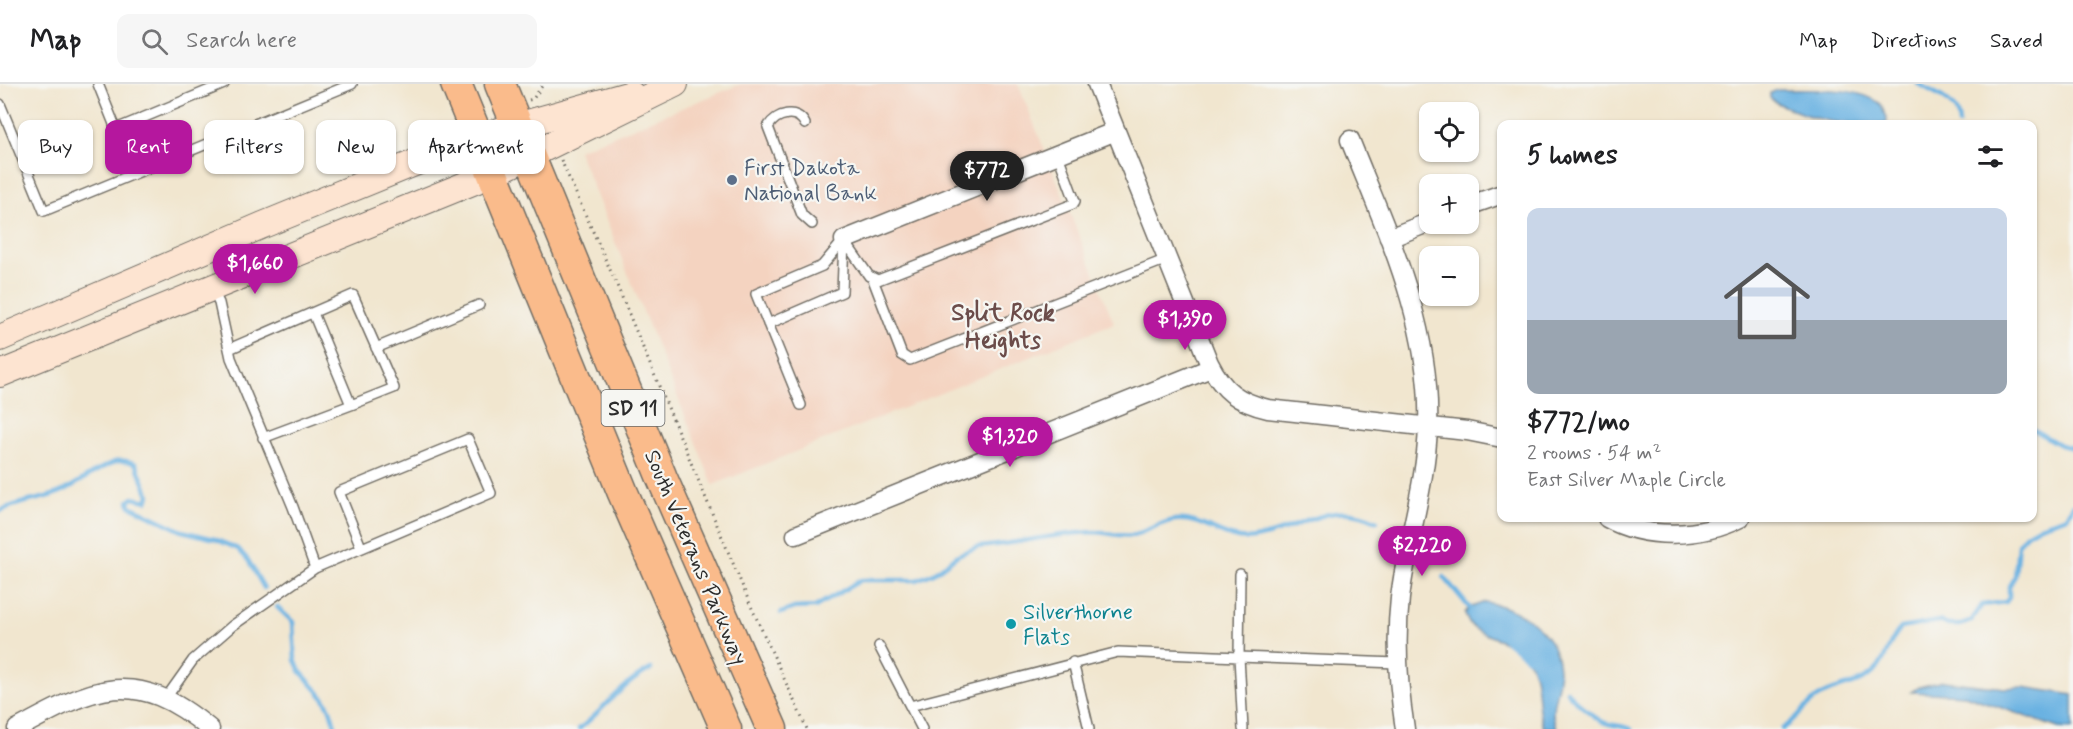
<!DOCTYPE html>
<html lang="en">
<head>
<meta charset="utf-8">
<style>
  :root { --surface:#fff; --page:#f6f6f6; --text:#202124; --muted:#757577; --line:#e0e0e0; --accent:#b5179e }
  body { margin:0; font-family:Mynerve,sans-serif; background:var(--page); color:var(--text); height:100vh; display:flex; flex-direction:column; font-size:22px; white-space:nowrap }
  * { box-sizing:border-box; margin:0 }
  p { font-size:20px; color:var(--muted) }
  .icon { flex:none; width:33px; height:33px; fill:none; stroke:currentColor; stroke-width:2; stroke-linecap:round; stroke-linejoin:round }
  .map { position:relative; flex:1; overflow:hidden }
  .panel { position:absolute; left:1497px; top:36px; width:540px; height:402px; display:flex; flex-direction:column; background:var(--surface); border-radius:12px; box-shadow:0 2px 4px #0004 }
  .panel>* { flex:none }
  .top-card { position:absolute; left:18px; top:36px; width:570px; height:54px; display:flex; gap:12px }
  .fabs { position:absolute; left:1419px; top:18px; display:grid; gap:12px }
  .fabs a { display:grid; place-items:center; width:60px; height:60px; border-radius:12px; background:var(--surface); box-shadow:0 2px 4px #0004; font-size:30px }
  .price { position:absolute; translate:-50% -51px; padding:0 14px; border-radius:21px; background:var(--accent); color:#fff; font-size:20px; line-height:39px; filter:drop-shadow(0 2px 3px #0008) }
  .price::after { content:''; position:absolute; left:50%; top:36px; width:18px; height:14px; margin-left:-9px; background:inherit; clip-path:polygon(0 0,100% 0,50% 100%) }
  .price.on { background:#222; color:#fff }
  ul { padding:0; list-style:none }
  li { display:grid; align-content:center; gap:12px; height:318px; padding:0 30px }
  li span { display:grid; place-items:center; height:186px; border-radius:12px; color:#555 }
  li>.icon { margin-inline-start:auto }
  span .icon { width:108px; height:108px; fill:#fffc; stroke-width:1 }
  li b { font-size:26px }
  h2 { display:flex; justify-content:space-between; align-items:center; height:72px; padding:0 30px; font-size:26px }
  .tag { padding:0 21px; border-radius:12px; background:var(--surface); box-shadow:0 2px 4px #0004; font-size:21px; line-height:54px }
  .tag.on { background:var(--accent); color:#fff }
  header { display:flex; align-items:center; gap:36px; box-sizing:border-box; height:84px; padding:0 30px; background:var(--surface); border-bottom:2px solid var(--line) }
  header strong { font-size:28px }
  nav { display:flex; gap:33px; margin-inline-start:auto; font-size:21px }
  .search { width:420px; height:54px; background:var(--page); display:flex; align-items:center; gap:15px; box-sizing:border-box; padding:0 21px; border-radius:12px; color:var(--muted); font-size:22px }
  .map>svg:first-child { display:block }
</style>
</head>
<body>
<header>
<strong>Map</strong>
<div class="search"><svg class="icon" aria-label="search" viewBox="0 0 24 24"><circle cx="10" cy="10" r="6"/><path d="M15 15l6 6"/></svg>Search here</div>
<nav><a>Map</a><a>Directions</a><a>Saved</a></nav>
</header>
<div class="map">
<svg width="2073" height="645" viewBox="0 0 2073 645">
  <rect width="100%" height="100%" fill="#f6f6f2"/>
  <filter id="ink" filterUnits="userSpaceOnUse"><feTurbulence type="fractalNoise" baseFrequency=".0167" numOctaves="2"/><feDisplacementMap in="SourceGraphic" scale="12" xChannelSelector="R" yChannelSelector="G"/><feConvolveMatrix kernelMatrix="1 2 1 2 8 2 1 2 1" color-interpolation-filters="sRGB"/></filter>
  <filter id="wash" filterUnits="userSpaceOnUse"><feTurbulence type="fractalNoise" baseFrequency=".008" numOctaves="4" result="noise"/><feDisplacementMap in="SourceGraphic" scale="24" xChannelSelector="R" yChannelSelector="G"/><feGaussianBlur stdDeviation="1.35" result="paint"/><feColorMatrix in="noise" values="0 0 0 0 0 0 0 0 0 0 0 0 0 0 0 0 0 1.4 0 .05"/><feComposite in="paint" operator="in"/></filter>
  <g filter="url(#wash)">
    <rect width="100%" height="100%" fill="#f1e6cf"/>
    <path fill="#f4d3c0" d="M741 0H1018L1114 239 713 401 578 66Z"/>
    <path fill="#6ab2e2" stroke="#4a6e86" stroke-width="1.5" d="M1776 6C1808 7 1855 0 1881 20L1887 37 1886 40C1840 41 1816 38 1775 18L1770 14V9Z
      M1485 518C1523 525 1562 550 1559 595 1557 613 1548 627 1557 645L1543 643C1533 617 1544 592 1522 569 1504 550 1470 555 1465 529L1469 524Z
      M1943 597 2005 604 2023 603 2073 611V645L2058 644 1965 611 1911 608 1919 603Z"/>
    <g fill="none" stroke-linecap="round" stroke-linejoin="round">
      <path stroke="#6ab2e2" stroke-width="4.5" d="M1918 0C1936 9 1959 18 1959 40
        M2032 345 2060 361 2073 364
        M0 427C21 416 42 417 63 407 81 398 98 383 118 377 125 376 130 377 136 380L149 411 147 417 133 414 129 417 130 422 182 447 215 455 238 465 248 476 264 504
        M1444 493 1473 528
        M277 523 293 538 295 576 300 587 322 612 330 625 336 645
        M781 529 794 524 815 523 861 496H917L934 489 958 471 977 463C1016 460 1056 449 1095 448 1107 448 1120 453 1132 451 1147 448 1160 438 1175 436 1204 433 1225 459 1254 454 1300 447 1329 413 1377 437
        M1504 555 1528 575
        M1567 607C1570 613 1596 635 1603 638 1611 642 1622 641 1631 645
        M579 645C604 626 621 600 651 585
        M1782 645C1796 637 1804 623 1817 614 1836 601 1862 603 1878 584 1888 571 1889 556 1901 544L1939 537 1948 541H1961L1971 537 1982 521 2006 518 2009 513V502L2015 492 2018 460 2026 450 2040 442 2067 433 2073 421"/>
    </g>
  </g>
  <g filter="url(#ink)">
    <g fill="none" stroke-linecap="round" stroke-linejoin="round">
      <g stroke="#706c64" stroke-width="12">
        <path id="service" d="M0 20 44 127 134 90 98 0
          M805 40C797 24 776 29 768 43L802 131 812 140
          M116 45 224 0
          M134 90 352 0
          M844 156 869 192 878 196 1073 120 1075 117 1058 71
          M872 193 902 271 910 276 1167 175
          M768 240 842 208 844 156
          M376 264 479 221
          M229 265 353 211 394 304 351 321 313 229
          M801 321 756 210 822 182 844 156
          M263 354 351 321
          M315 484 491 409 468 355 339 408 361 463
          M1240 490 1239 573 1397 579
          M879 562 910 622
          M1073 578 1089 645
          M166 614 193 576 232 542 315 484 293 423 231 274 219 219 213 207
          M922 645 910 622 1118 568 1239 573 1243 645"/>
      </g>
      <g stroke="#706c64" stroke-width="21">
        <path id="minor" d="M1097 0 1209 279C1223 307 1238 318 1268 325L1467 347 1502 354
          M1350 56C1387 149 1432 241 1428 343 1426 401 1407 456 1400 514 1395 558 1398 601 1405 645
          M1468 122 1502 110
          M1389 154 1430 138
          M844 156 1116 47
          M1607 434C1646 456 1701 454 1740 434
          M796 451 1211 284
          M17 645C95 602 135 582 210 645"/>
      </g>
      <g stroke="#706c64" stroke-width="28">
        <path id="secondary" d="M0 254 263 141 478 53 631 10
          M0 290 492 90 675 0"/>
      </g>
      <g stroke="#706c64" stroke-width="33">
        <path id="trunk" d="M456 0 623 409 726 645
          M500 0 662 394 772 645"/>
      </g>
      <path stroke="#706c64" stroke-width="3" stroke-dasharray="1.5 4.5" stroke-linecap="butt" d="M529 16 533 15 542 2 540 0
        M561 76 616 199 750 520 807 645"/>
      <use href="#service" stroke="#fff" stroke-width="9"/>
      <use href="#minor" stroke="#fff" stroke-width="18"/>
      <use href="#secondary" stroke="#fde4d1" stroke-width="26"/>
      <use href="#trunk" stroke="#fabb8b" stroke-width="30"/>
    </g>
  </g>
  <circle fill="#5c6f8a" stroke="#f6f6f2" stroke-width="2" cx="732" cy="96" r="6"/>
  <circle fill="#0f9aa8" stroke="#f6f6f2" stroke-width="2" cx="1011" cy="540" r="6"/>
  <g text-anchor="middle" stroke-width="4.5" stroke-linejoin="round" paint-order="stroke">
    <rect fill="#f6f6f2" stroke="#686867" stroke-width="1.5" x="601.5" y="306" width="63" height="36" rx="4.5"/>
    <g font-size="21" font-weight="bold" fill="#2b2b2b">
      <text x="633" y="331">SD 11</text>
    </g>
    <g font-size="22" fill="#4e5e75" stroke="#f6f6f2" text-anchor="start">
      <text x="744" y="91">First Dakota<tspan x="744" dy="25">National Bank</tspan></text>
    </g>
    <g font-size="22" fill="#2b2b2b" stroke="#f6f6f2">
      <text transform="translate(697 473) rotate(67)" y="8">South Veterans Parkway</text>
    </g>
    <g font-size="22" fill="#0d838f" stroke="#f6f6f2" text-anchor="start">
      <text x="1023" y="535">Silverthorne<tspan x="1023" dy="25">Flats</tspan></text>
    </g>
    <g font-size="24" font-weight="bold" fill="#6b4c4a" stroke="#f6f6f2">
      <text x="1003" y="236">Split Rock<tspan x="1003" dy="28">Heights</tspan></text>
    </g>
  </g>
</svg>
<div class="fabs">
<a><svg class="icon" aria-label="locate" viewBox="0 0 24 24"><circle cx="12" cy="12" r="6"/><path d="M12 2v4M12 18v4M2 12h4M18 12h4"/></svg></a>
<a>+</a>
<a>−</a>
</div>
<b class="price on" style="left:987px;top:118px">$772</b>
<b class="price" style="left:255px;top:211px">$1,660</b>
<b class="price" style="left:1185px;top:267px">$1,390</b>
<b class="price" style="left:1010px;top:384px">$1,320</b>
<b class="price" style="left:1422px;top:493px">$2,220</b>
<div class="top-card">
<a class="tag">Buy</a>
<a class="tag on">Rent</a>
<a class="tag">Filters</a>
<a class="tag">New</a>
<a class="tag">Apartment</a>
</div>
<section class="panel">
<h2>5 homes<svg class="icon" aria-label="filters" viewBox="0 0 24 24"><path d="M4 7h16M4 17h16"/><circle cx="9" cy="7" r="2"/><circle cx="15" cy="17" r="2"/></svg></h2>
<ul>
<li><span style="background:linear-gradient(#c9d6e8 60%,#9aa5b1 0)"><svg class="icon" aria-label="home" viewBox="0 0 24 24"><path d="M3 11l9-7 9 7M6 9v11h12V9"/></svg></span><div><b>$772/mo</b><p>2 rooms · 54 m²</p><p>East Silver Maple Circle</p></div></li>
</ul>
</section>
</div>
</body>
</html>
